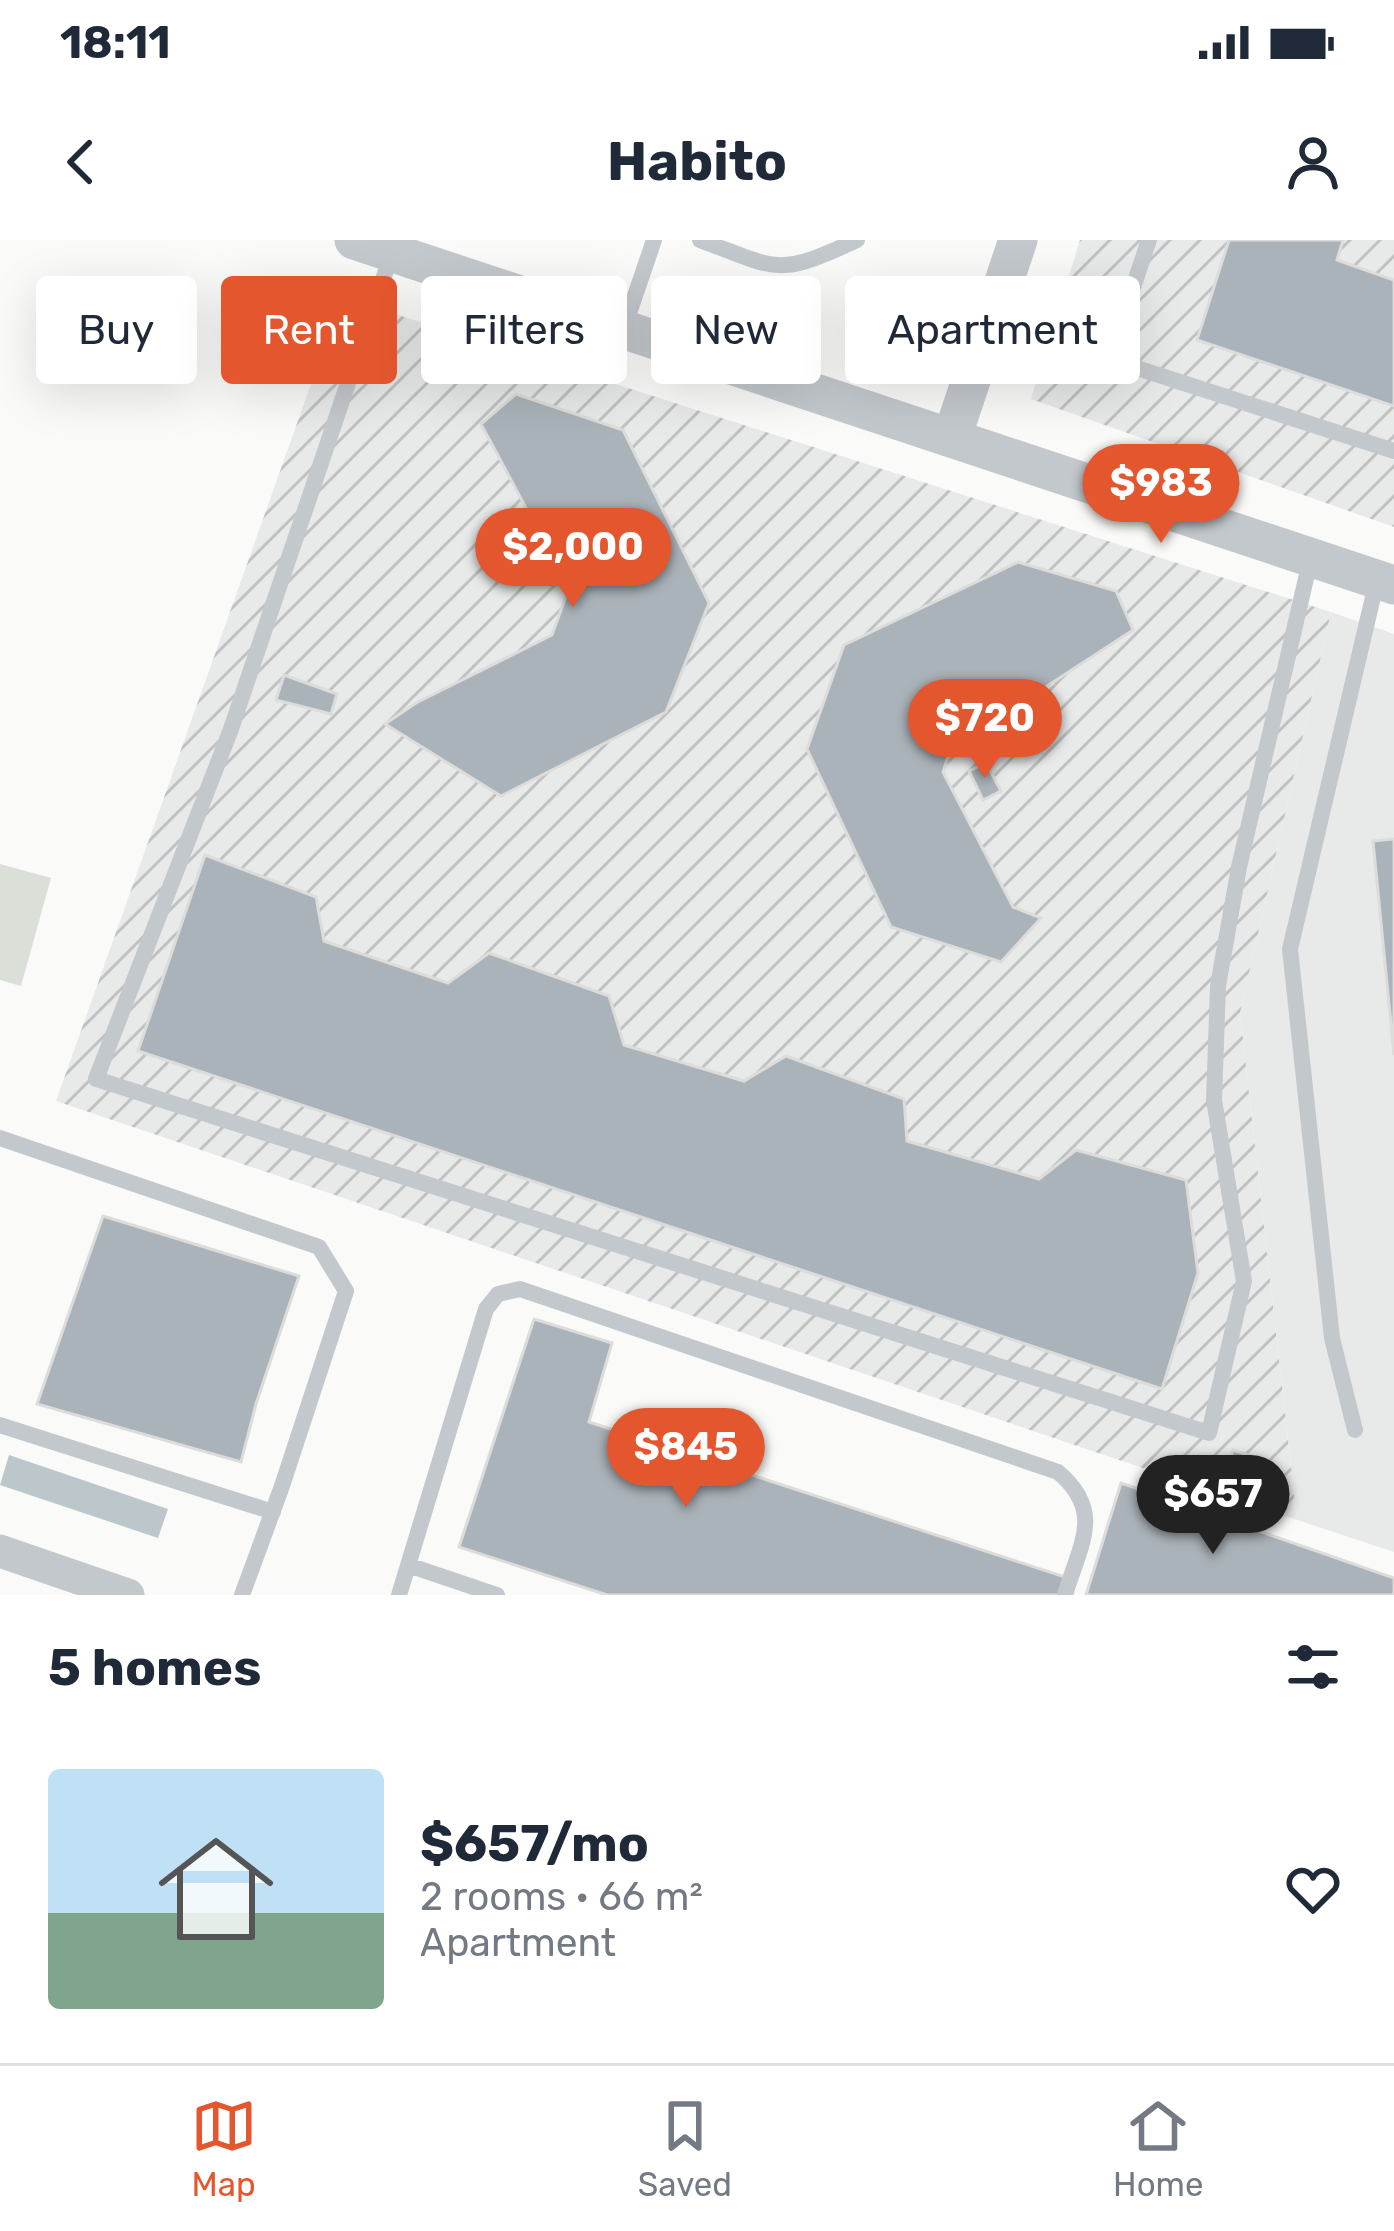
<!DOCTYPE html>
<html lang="en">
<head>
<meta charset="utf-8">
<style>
  :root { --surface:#fff; --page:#f2f2f3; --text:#1f2937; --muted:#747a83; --line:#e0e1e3; --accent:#e4572e }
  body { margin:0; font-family:Rubik,sans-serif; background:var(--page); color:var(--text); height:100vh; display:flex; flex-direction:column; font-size:45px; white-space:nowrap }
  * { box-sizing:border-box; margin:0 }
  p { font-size:39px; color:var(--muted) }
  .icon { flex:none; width:66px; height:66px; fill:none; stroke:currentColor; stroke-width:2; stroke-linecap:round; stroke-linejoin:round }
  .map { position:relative; height:1355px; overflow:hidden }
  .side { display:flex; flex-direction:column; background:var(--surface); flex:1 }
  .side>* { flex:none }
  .banner { position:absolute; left:36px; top:36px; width:1323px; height:108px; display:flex; gap:24px }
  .price { position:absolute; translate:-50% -102px; padding:0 27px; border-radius:42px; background:var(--accent); color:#fff; font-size:39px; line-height:78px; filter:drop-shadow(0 3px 6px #0008) }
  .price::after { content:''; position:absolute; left:50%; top:72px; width:36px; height:27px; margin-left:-18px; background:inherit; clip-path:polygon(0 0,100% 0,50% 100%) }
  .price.current { background:#222; color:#fff }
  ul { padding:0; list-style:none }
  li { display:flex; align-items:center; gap:36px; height:300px; padding:0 48px }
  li+li { border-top:3px solid var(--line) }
  li span { display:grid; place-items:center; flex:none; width:336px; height:240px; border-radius:12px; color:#555 }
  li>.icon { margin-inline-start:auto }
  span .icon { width:144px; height:144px; fill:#fffc; stroke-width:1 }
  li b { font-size:51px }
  h2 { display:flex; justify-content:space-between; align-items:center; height:144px; padding:0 48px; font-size:51px }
  .pill { padding:0 42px; border-radius:12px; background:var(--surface); box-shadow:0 12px 48px #0002; font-size:42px; line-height:108px }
  .pill.current { background:var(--accent); color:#fff }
  .status { display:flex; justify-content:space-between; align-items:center; height:84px; padding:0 60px; background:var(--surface); direction:ltr }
  .status svg { height:33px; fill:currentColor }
  header { display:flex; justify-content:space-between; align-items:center; height:156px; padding:0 48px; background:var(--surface); font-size:54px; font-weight:700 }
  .tab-bar { display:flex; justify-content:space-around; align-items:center; height:168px; border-top:3px solid var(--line); background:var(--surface); font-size:33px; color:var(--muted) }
  .tab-bar a { display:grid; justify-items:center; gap:6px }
  .tab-bar .current { color:var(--accent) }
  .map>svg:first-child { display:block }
</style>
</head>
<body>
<div class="status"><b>18:11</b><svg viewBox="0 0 49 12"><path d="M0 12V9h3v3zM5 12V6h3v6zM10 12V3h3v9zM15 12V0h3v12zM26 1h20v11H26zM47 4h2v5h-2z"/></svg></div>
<header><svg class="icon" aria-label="back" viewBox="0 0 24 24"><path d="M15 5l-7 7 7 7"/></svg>Habito<svg class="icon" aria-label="person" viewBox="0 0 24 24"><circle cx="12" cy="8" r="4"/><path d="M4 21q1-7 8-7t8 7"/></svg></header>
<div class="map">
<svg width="1394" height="1355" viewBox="0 0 1394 1355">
  <defs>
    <pattern id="industrial-furrows" width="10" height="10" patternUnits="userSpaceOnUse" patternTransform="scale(3)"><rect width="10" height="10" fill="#e8e9e9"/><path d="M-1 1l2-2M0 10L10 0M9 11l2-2" fill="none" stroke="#c0c1c2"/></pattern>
  </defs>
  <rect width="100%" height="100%" fill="#fafaf8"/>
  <path fill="#e8e9e9" d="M1331 372 1394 394V1312L1297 1280 1240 773Z"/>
  <path fill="url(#industrial-furrows)" d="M1080 0H1394V287L1031 159Z
    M342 57 1331 372 1240 773 1297 1280 56 861Z"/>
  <path fill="#dadfd7" d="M0 624 51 638 21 746 0 740Z"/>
  <path fill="#bbc7cb" d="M9 1215 168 1269 158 1298 0 1245Z"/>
  <path fill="#aab3b9" stroke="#dcdcda" stroke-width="3" d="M1229 0H1343L1337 20 1394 40V166L1197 100Z
    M516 154 623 190 709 363 666 472 501 556 385 484 416 463 552 395 569 348 481 184Z
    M1018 322 1116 351 1133 390 1041 450 960 478 943 532 1013 667 1041 678 1001 722 891 687 807 509 844 405Z
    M284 435 337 454 331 474 276 460Z
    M986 523 1001 551 983 560 969 531Z
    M1394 599V815L1373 601Z
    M205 615 316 657 324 701 448 743 489 713 609 756 624 805 744 841 786 816 904 859 907 901 1039 939 1076 910 1186 940 1198 1033 1162 1149 138 811Z
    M103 976 299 1036 256 1164 241 1222 37 1164Z
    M534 1079 612 1103 589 1182 1065 1337 1059 1355H607L459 1307Z
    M1233 1210 1263 1220 1253 1245 1224 1235Z
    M1121 1243 1394 1338V1355H1086Z"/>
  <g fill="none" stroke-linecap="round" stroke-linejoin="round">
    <path stroke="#c3c8cc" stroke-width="16" d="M700 0C780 30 777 37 857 0
      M1149 0 1109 119 1394 211
      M392 13 231 489 96 839 1209 1193 1244 1041 1214 860 1218 746 1239 627 1311 317
      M624 88 654 0
      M0 898 319 1007 346 1051 282 1246 242 1355
      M0 1185 273 1272
      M1355 1190 1332 1098 1290 709 1377 340
      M408 1325 497 1355
      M399 1355 486 1069 498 1054 520 1049 1058 1232C1105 1272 1080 1304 1065 1355"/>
    <path stroke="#c3c8cc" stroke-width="33" d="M0 1311 128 1355"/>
    <path stroke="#c3c8cc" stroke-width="39" d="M354 0 1394 345
      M952 197 1018 0"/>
  </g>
</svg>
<b class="price" style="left:1161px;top:306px">$983</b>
<b class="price" style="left:573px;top:370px">$2,000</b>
<b class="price" style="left:985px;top:541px">$720</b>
<b class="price" style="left:686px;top:1270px">$845</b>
<b class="price current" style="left:1213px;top:1317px">$657</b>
<div class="banner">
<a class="pill">Buy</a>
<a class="pill current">Rent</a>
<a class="pill">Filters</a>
<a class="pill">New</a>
<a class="pill">Apartment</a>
</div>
</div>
<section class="side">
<h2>5 homes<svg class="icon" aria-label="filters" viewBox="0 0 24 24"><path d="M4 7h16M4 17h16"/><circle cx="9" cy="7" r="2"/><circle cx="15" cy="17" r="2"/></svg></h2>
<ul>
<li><span style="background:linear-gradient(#bfe0f5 60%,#7fa58c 0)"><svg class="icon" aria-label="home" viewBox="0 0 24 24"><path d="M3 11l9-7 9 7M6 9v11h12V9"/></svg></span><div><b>$657/mo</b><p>2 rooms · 66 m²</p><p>Apartment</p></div><svg class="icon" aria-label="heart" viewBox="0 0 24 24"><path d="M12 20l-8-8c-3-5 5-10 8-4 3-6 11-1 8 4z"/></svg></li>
</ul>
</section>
<nav class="tab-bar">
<a class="current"><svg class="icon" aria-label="map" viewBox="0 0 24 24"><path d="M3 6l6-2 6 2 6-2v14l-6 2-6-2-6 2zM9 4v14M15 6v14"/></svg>Map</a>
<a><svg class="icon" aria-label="saved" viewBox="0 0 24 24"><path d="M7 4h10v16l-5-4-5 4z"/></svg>Saved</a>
<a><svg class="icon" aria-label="home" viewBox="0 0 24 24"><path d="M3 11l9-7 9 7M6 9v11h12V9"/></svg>Home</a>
</nav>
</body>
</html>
